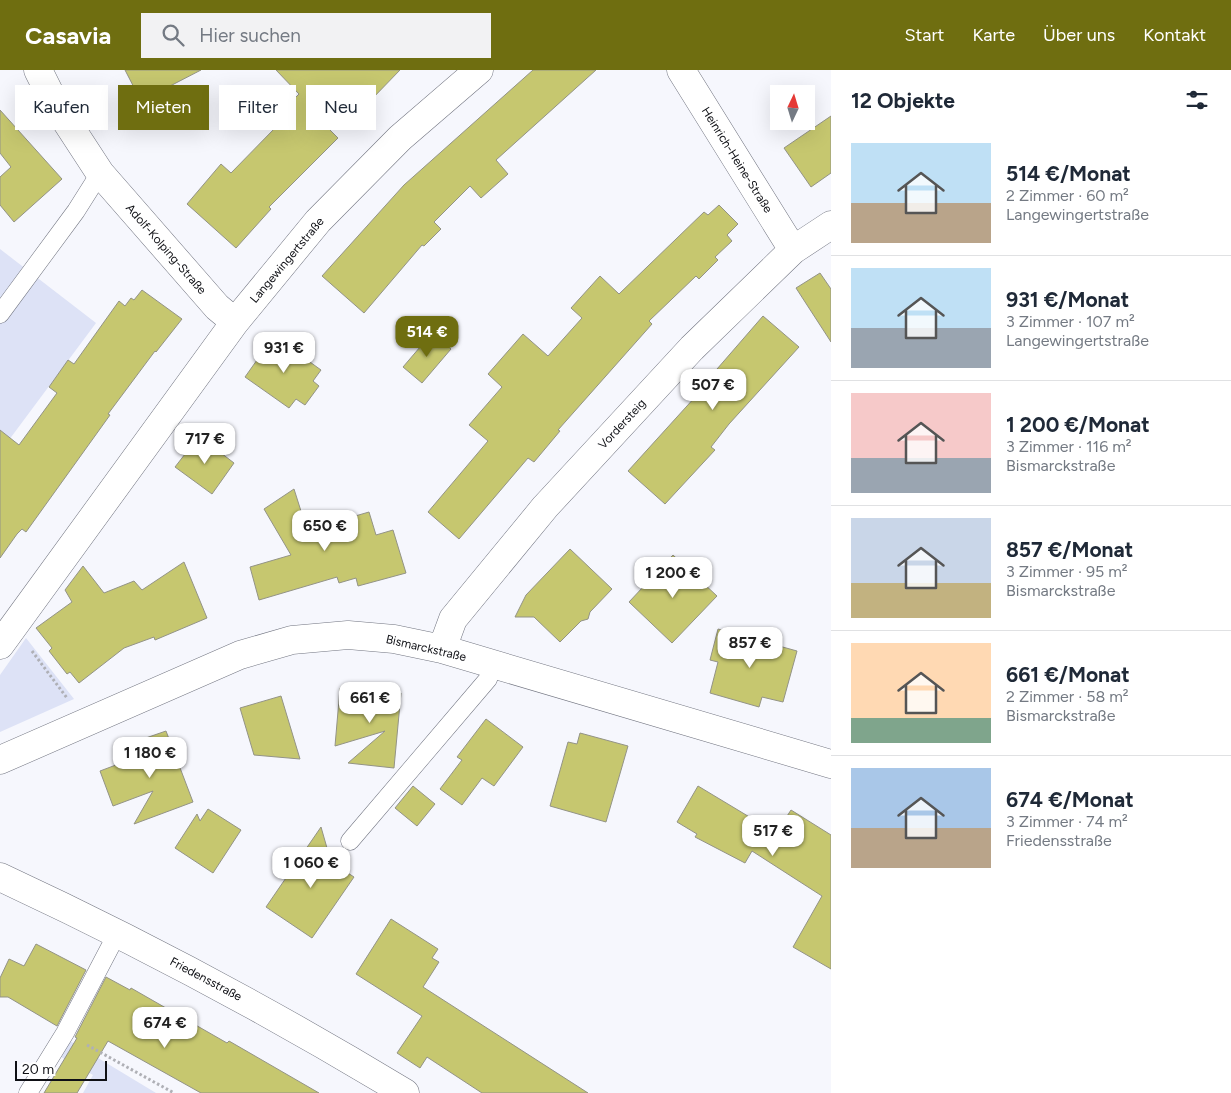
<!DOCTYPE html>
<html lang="de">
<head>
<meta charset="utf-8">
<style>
  :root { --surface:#fff; --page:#f2f2f3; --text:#1f2937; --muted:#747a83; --line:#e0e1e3; --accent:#6f6e10 }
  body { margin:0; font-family:Figtree,sans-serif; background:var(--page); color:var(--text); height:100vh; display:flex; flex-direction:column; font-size:19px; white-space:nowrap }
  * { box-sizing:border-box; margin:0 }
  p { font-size:16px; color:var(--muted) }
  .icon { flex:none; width:28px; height:28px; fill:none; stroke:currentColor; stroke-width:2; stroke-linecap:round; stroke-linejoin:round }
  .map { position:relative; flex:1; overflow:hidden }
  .details { display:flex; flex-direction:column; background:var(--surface); width:400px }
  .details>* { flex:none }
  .guide { position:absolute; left:15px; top:15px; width:475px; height:45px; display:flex; gap:10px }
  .needle { width:32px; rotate:4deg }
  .tools { position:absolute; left:770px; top:15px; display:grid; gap:10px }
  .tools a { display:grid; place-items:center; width:45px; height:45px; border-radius:0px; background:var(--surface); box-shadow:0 5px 20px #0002; font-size:25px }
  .scale { position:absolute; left:15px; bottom:12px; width:92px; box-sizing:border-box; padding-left:5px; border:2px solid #0f1015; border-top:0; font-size:14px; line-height:18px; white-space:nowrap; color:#0f1015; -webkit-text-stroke:4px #fff; paint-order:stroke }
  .price { position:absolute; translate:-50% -42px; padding:0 11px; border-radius:10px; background:#fff; color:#222; font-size:16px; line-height:32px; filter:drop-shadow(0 1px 2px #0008) }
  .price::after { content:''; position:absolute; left:50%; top:30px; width:15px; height:11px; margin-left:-8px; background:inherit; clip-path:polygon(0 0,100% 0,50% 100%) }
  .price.active { background:var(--accent); color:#fff }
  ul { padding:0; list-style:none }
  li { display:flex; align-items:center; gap:15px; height:125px; padding:0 20px }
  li+li { border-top:1px solid var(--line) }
  li span { display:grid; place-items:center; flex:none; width:140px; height:100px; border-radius:0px; color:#555 }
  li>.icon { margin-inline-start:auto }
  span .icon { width:60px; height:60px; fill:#fffc; stroke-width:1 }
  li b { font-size:21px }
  h2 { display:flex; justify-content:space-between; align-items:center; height:60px; padding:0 20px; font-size:21px }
  .pill { padding:0 18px; border-radius:0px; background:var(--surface); box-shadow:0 5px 20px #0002; font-size:18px; line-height:45px }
  .pill.active { background:var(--accent); color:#fff }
  header { display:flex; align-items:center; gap:30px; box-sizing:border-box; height:70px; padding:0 25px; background:var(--accent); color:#fff }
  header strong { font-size:24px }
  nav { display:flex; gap:28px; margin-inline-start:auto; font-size:18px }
  .search { width:350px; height:45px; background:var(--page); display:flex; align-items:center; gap:12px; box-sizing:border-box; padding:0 18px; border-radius:0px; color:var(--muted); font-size:19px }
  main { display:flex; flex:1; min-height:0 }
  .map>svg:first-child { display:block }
</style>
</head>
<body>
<header>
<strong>Casavia</strong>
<div class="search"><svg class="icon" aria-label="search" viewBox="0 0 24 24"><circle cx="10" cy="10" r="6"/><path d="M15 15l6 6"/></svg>Hier suchen</div>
<nav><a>Start</a><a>Karte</a><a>Über uns</a><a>Kontakt</a></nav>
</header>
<main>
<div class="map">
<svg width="831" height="1023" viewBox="0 0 831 1023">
  <rect width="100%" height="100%" fill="#f6f7fd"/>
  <path fill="#dde2f6" d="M0 179 96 253 0 382Z
    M26 568 74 629 0 662V605Z
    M70 971 156 1023H83L93 1005 61 987Z"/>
  <path fill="#c6c76f" stroke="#939386" d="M125 0H201L141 31Z
    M276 0H400L369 32 355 19 321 51 338 68 269 137 271 139 236 178 187 134 221 94 231 103 275 58 270 53 299 24Z
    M533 0H596L496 90 508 104 481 128 470 116 434 152 441 159 424 176 422 175 364 243 322 206 404 115Z
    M0 40 62 109 14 152 0 135V107L11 97 0 83Z
    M831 46V103L811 117 784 78Z
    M719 135 738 154 727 165 732 171 715 187 718 190 699 209 696 206 649 251 652 254 558 360 560 361 534 392 528 388 459 469 428 442 488 371 469 355 502 317 488 304 523 264 548 286 582 248 571 238 600 206 619 224 704 142 708 145Z
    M820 203 831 219V272L796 218Z
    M142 220 182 249 156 282 155 281 108 344 110 345 26 462 22 459 17 464 0 488V360L19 375 57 323 49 317 68 290 74 294 119 231 125 236 131 228 134 230Z
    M763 246 799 277 729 354 711 377 715 380 665 434 628 401 706 315 704 314Z
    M432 263 451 279 422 313 403 297Z
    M274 266 321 300 313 311 319 316 305 335 296 329 289 338 245 307Z
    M199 366 234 393 212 424 175 397Z
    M294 419 307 460 369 442 376 465 393 460 406 503 358 516 356 508 339 513 337 507 259 530 250 497 291 485 264 439Z
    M570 479 612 519 590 542 588 549 581 551 560 572 534 547H515L526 525Z
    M673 485 717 526 672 573 629 532Z
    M184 492 207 548 155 570 154 567 124 578 79 613 70 602 67 604 49 581 52 578 36 558 72 532 65 520 83 496 104 523 134 511 142 520Z
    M718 559 797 581 783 632 762 627 759 637 710 623 718 592 710 590Z
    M340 618 401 623 394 698 348 693 385 661 335 676Z
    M281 626 300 689 254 685 240 638Z
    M486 649 523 677 494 716 482 708 462 735 440 719 462 690 457 687Z
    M166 661 193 732 134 754 153 721 113 736 100 701 145 684 140 670Z
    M580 663 628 676 606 752 550 736 568 672 577 674Z
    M413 716 435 734 417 756 395 738Z
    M698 716 776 763 791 740 831 765V899L793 877 822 826 752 781 745 793 695 767 697 764 677 752Z
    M208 739 241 760 213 803 175 778 197 744 200 751Z
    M321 757 331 792 354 807 312 868 266 837Z
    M391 849 438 879 432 888 439 892 423 917 588 1023H482L427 987 420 998 397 983 422 946 356 904Z
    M36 874 86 900 57 956 8 927H0V908L9 889 24 896Z
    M106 907 130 920 131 918 227 973 229 971 319 1023H201L108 971 77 1023H44L77 968 75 967Z"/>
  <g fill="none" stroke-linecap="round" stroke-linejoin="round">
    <g stroke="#727581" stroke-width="19">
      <path id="service" d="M0 244 76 141 100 103
        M350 771 488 609 493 595
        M28 1023 65 963 118 862"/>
    </g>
    <g stroke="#727581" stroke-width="29">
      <path id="minor" d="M38 0 55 34 100 103 217 237 235 252
        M681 0 793 180
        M0 575 235 252 318 151 400 68 479 0
        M442 579 453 549 545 437 692 278 793 180 831 155
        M0 690 240 585 292 570 348 565 394 569 442 579 831 694
        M0 807C140 872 273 943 405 1023"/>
    </g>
    <path stroke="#afb0b6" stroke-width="3" stroke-dasharray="2.5 2.5" stroke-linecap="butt" d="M32 581 67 628
      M87 975 174 1023"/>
    <use href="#service" stroke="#fff" stroke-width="18"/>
    <use href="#minor" stroke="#fff" stroke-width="28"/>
  </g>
  <g text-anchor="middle" stroke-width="4" stroke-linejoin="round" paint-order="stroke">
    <g font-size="12" fill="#0f1015" stroke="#fff">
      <text transform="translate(737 90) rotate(58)" y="4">Heinrich-Heine-Straße</text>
      <text transform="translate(166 179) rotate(49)" y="4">Adolf-Kolping-Straße</text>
      <text transform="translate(287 190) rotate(-50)" y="4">Langewingertstraße</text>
      <text transform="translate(622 354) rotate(-47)" y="4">Vordersteig</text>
      <text transform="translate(426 578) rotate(13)" y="4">Bismarckstraße</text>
      <text transform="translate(206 909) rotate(28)" y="4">Friedensstraße</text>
    </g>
  </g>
</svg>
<div class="tools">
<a><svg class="needle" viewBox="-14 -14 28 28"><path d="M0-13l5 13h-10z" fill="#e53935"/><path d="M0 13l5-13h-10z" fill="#747a83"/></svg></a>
</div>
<div class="scale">20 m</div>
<b class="price active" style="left:427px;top:288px">514 €</b>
<b class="price" style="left:284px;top:304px">931 €</b>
<b class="price" style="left:713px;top:341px">507 €</b>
<b class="price" style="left:205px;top:395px">717 €</b>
<b class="price" style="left:325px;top:482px">650 €</b>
<b class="price" style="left:673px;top:529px">1 200 €</b>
<b class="price" style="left:750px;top:599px">857 €</b>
<b class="price" style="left:370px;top:654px">661 €</b>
<b class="price" style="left:150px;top:709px">1 180 €</b>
<b class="price" style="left:773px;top:787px">517 €</b>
<b class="price" style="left:311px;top:819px">1 060 €</b>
<b class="price" style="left:165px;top:979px">674 €</b>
<div class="guide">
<a class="pill">Kaufen</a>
<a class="pill active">Mieten</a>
<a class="pill">Filter</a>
<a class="pill">Neu</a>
</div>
</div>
<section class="details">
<h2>12 Objekte<svg class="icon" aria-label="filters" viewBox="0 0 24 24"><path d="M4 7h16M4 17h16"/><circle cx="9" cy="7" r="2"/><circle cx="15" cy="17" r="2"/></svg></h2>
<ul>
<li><span style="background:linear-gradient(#bfe0f5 60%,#b9a48a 0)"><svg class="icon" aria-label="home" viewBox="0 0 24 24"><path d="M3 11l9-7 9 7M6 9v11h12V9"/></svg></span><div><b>514 €/Monat</b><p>2 Zimmer · 60 m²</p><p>Langewingertstraße</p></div></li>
<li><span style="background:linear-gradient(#bfe0f5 60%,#9aa5b1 0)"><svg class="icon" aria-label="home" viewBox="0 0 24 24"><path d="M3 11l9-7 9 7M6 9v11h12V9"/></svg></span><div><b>931 €/Monat</b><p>3 Zimmer · 107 m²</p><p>Langewingertstraße</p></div></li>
<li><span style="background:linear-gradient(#f6c9c9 65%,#9aa5b1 0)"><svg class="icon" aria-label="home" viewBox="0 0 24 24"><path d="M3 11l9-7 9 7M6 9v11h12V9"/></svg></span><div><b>1 200 €/Monat</b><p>3 Zimmer · 116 m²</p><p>Bismarckstraße</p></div></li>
<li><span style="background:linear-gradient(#c9d6e8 65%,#c2b280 0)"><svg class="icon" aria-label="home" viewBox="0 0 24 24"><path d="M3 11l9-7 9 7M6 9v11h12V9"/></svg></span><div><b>857 €/Monat</b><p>3 Zimmer · 95 m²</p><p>Bismarckstraße</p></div></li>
<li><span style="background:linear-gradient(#ffd9b3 75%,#7fa58c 0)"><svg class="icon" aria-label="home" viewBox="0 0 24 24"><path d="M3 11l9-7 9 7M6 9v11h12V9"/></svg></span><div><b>661 €/Monat</b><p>2 Zimmer · 58 m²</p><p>Bismarckstraße</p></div></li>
<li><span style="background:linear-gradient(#a9c7e8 60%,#b9a48a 0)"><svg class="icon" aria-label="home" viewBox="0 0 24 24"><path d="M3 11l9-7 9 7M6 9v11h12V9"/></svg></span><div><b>674 €/Monat</b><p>3 Zimmer · 74 m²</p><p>Friedensstraße</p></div></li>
</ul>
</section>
</main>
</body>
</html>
